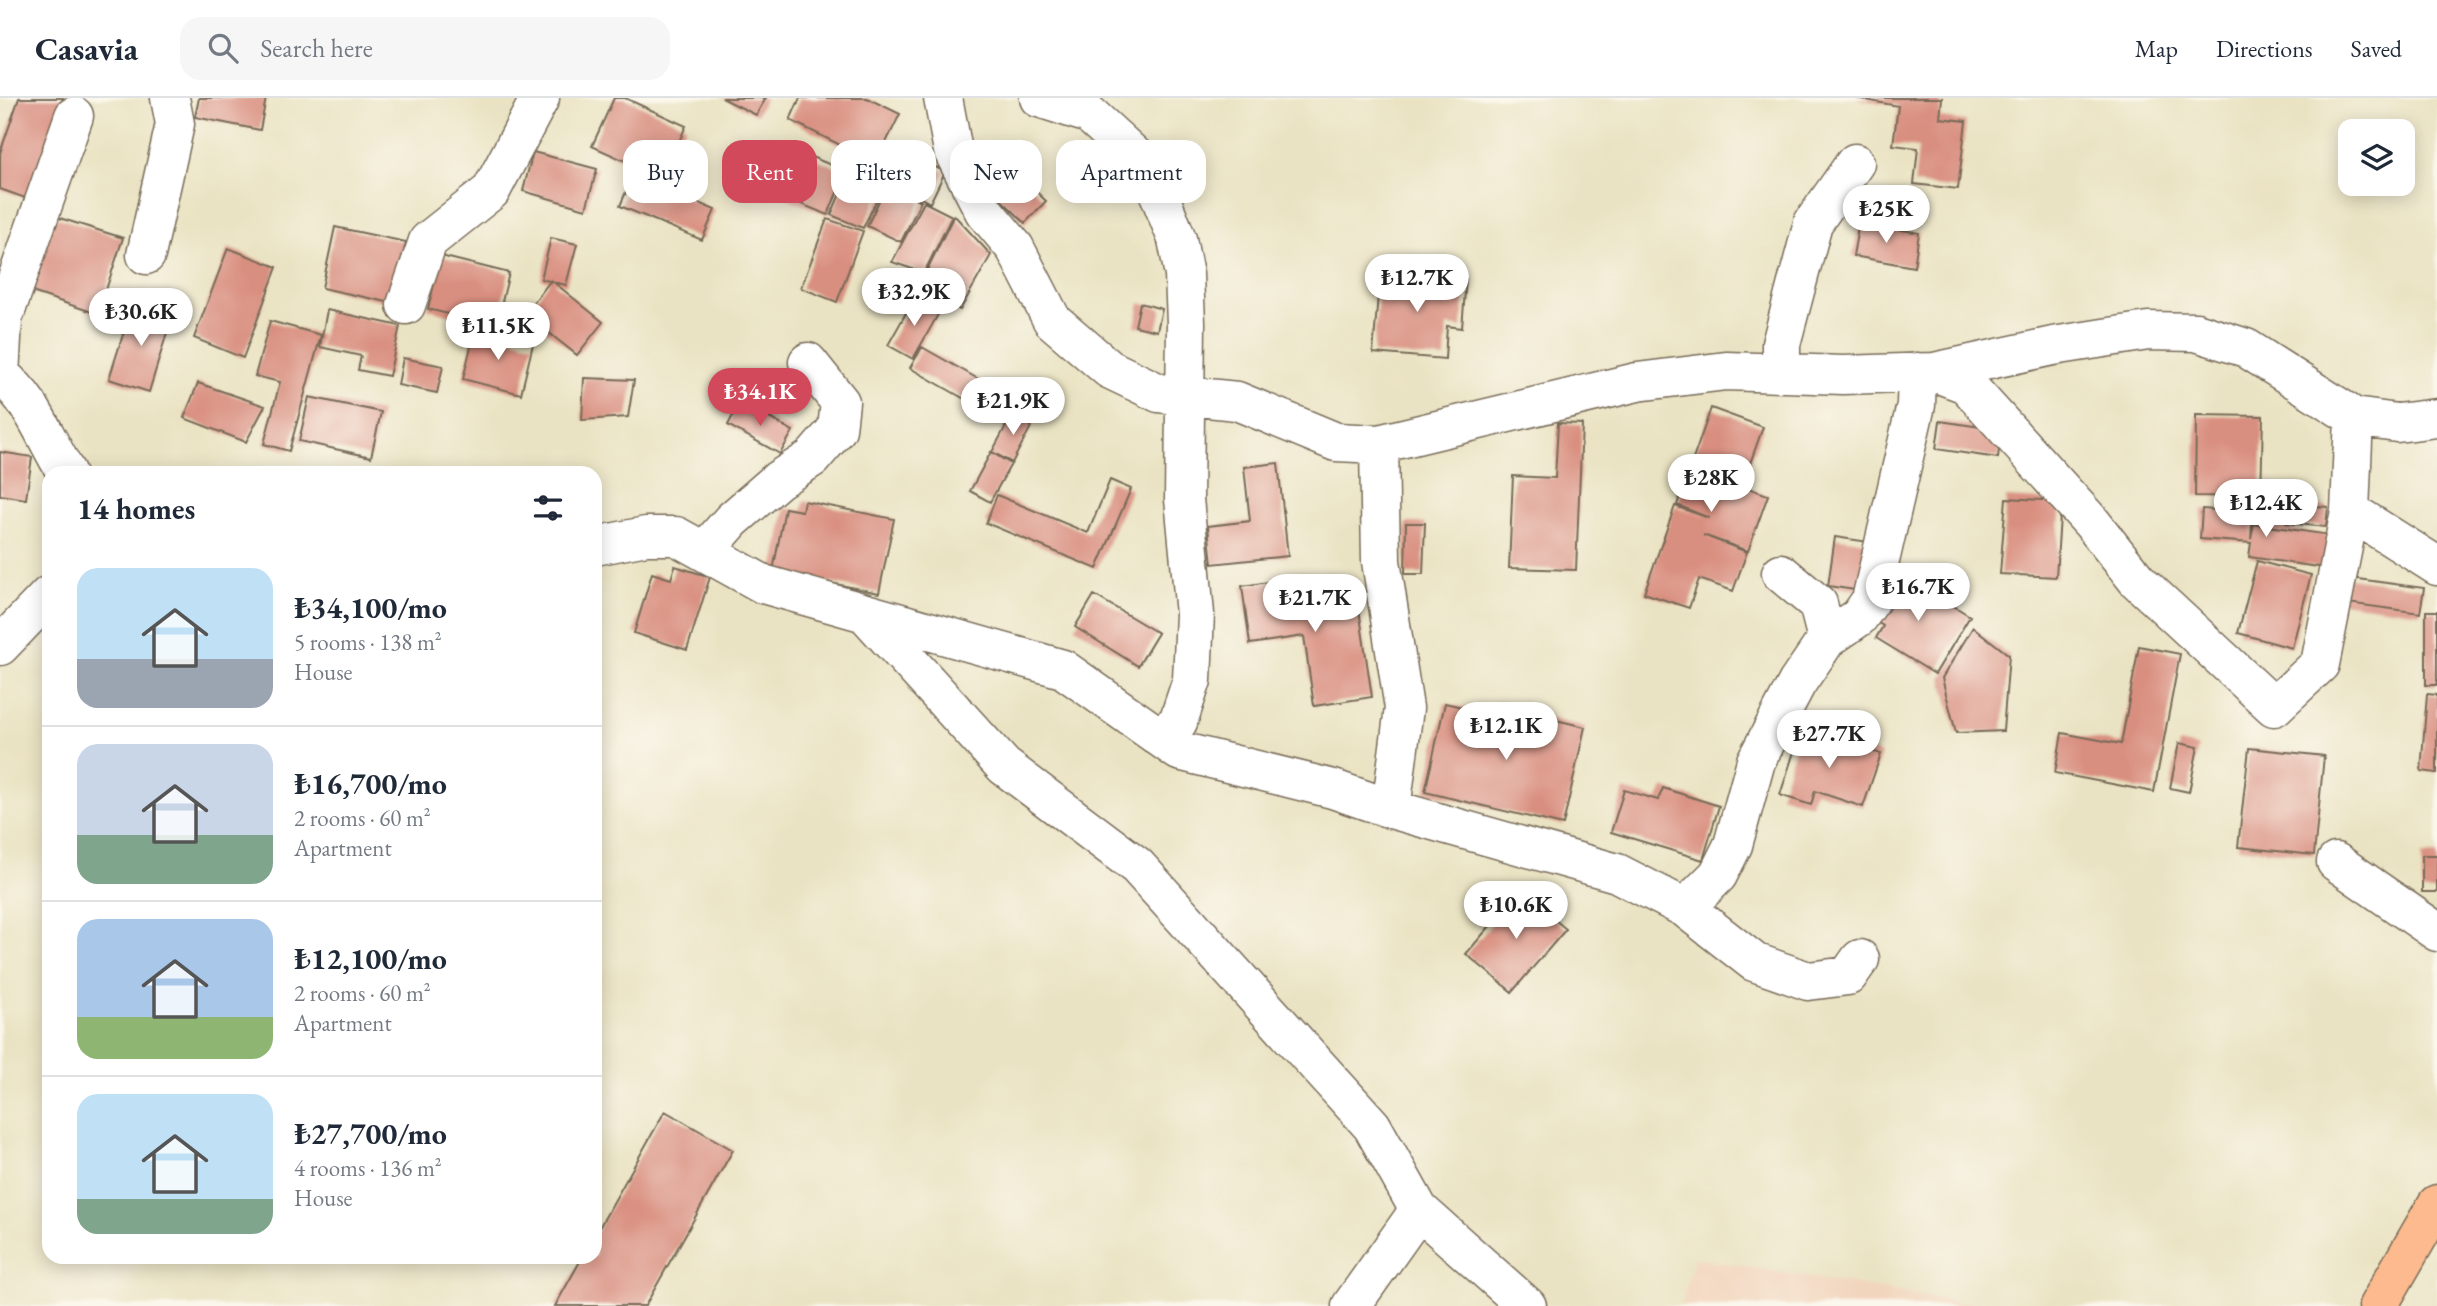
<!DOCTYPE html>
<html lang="en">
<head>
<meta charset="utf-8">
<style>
  :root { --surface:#fff; --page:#f6f6f7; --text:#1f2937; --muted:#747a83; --line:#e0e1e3; --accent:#d1495b }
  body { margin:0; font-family:"EB Garamond",serif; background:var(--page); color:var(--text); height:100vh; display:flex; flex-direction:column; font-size:26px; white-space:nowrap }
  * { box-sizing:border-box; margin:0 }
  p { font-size:23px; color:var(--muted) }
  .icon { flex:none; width:38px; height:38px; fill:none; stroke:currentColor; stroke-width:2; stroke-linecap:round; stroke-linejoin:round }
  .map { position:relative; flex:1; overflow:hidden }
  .drawer { position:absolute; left:42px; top:368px; width:560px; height:798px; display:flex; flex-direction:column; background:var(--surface); border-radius:21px; box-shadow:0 4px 18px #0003 }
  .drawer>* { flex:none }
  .top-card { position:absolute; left:623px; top:42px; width:665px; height:63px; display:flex; gap:14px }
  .controls { position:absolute; left:2338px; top:21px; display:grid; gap:14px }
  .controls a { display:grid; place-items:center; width:77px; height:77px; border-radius:14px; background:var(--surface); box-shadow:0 4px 18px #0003; font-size:35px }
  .price { position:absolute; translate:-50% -60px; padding:0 16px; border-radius:24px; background:#fff; color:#222; font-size:23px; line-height:46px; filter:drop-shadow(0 2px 4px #0008) }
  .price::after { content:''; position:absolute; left:50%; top:42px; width:21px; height:16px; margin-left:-10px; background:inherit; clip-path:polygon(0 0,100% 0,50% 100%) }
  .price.on { background:var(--accent); color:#fff }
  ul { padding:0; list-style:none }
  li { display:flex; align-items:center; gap:21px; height:175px; padding:0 35px }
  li+li { border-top:2px solid var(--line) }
  li span { display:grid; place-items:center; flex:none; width:196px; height:140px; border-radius:21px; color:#555 }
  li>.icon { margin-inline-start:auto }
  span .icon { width:84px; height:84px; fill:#fffc; stroke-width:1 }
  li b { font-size:30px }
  h2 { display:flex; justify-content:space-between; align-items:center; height:84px; padding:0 35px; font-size:30px }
  .tag { padding:0 24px; border-radius:21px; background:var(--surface); box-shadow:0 4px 18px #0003; font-size:24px; line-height:63px }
  .tag.on { background:var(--accent); color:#fff }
  header { display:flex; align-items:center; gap:42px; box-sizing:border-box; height:98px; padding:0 35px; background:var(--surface); border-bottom:2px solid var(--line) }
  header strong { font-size:33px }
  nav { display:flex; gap:38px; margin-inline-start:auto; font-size:24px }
  .search { width:490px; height:63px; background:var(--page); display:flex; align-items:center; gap:18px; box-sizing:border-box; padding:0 24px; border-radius:21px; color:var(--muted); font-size:26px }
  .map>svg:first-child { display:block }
</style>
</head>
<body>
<header>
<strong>Casavia</strong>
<div class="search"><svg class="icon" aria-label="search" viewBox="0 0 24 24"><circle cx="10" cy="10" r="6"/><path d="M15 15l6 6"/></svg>Search here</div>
<nav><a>Map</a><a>Directions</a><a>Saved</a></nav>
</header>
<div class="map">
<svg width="2437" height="1208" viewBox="0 0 2437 1208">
  <rect width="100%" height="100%" fill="#fbf7ec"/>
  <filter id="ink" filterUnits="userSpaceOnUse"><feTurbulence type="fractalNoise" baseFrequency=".0143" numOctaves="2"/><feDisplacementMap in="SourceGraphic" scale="14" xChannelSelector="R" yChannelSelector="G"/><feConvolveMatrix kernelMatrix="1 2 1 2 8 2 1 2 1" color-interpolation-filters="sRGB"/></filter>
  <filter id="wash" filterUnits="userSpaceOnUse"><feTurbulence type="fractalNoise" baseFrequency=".00686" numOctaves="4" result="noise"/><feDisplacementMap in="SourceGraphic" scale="28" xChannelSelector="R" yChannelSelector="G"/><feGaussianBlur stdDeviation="1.57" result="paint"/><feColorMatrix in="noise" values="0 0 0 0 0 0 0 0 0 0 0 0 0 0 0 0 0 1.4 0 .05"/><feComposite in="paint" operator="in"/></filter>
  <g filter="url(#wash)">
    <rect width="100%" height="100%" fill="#eae3c3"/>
    <path fill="#f2d5bd" d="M1694 1160 1982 1208H1681Z"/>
    <g id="blocks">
      <path fill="#d98f80" d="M19 0H63L28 101 0 91V55Z
        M199 0H266L260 32 195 19Z
        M614 0H625L686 28 669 66 631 49 625 63 592 48Z
        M722 0H766L756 17Z
        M800 0H867L900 16 876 65 790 22Z
        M1855 0H1942L1940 20 1966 23 1958 91 1914 86 1918 50 1893 47 1898 8Z
        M787 49 846 73 828 117 769 93Z
        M533 54 597 71 586 111 523 93Z
        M1002 61 1046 103 1025 125 981 82Z
        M930 66 945 74 930 105 915 97Z
        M851 70 886 83 863 130 831 117Z
        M633 77 715 112 702 142 620 108Z
        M887 86 921 103 901 144 867 128Z
        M924 104 952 118 924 175 892 164Z
        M50 117 123 140 98 216 26 192Z
        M954 117 991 157 960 212 929 197 935 185 923 180Z
        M827 121 863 133 837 204 801 190Z
        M1859 124 1919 135 1914 169 1853 158Z
        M335 129 406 144 392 205 322 190Z
        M551 140 577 146 566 187 541 181Z
        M228 150 277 169 243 260 194 240Z
        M441 158 509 175 496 228 428 211Z
        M1380 174 1466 181 1462 230 1447 228 1445 261 1373 255Z
        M551 182 603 224 577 257 525 216Z
        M915 199 940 213 913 261 888 247Z
        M133 205 172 218 149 294 109 281Z
        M1140 205 1162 211 1157 233 1135 228Z
        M327 212 400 228 389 278 358 272 361 258 320 249Z
        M270 223 321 237 289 353 264 346 280 284 255 278Z
        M475 232 533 246 521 296 463 281Z
        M922 249 980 282 968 303 910 270Z
        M403 260 443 268 437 295 398 287Z
        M584 280 634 282 628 319 582 322Z
        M198 285 265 308 246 344 184 320Z
        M309 299 381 314 371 359 299 343Z
        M740 304 793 333 780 356 728 327Z
        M1711 310 1763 329 1742 388 1768 397 1748 453 1703 437 1747 454 1733 493 1699 481 1689 510 1644 495 1675 408 1709 420 1677 407Z
        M1014 313 1034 323 1012 365 992 354Z
        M2196 317 2263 318 2261 399 2195 398Z
        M1940 323 2001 332 1998 360 1936 351Z
        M1558 325 1582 326 1576 472 1509 470 1513 378 1555 380Z
        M0 354 32 359 26 401 0 397Z
        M991 354 1011 366 990 404 970 393Z
        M1278 365 1288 458 1212 466 1208 428 1250 423 1244 369Z
        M1110 382 1131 391 1097 471 986 425 997 397 1088 435Z
        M2006 400 2061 403 2056 479 2000 476Z
        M804 403 894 421 879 495 773 473 785 410 802 413Z
        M2288 406 2328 409 2326 429 2286 425Z
        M2202 411 2253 415 2251 441 2254 426 2330 437 2326 470 2249 459 2251 445 2200 441Z
        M1406 425H1425L1423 476H1405Z
        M1835 439 1869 444 1862 493 1828 488Z
        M2257 463 2311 477 2292 550 2238 535Z
        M675 468 710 479 687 552 634 535 652 475 671 481Z
        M1898 474 1970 518 1935 576 1876 540 1883 528 1871 520Z
        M2343 479 2424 490 2420 515 2340 504Z
        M1294 480 1296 493 1355 484 1372 599 1314 608 1304 538 1250 546 1242 488Z
        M1094 497 1158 535 1138 568 1075 529Z
        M2426 513H2437V587H2426Z
        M1973 529 2009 557 2003 633 1956 635 1942 580Z
        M2139 548 2180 556 2154 694 2055 675 2062 635 2121 646Z
        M2427 596 2437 597V675L2421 673Z
        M1445 605 1521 623 1523 614 1585 629 1563 727 1425 694Z
        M1802 629 1881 656 1863 709 1815 693 1811 707 1780 697Z
        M2179 645 2198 649 2189 694 2170 690Z
        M2249 650 2324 658 2314 757 2238 749Z
        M1663 690 1719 708 1703 762 1611 734 1624 692 1658 702Z
        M2422 757H2437V794H2422Z
        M1520 793 1566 831 1512 894 1466 856Z
        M665 1013 733 1052 645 1208H555L583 1158H595V1137Z"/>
    </g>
  </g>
  <g filter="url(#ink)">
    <use href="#blocks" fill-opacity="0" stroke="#786b58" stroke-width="2"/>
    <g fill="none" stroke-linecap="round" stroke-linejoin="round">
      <g stroke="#786b58" stroke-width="41">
        <path id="minor" d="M943 0 953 53 984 113 1015 150 1052 222 1109 271 1159 295 1237 303 1336 344 1379 346 1637 284 1726 273 1843 277 1934 274 2053 248 2148 233 2196 234 2246 250 2354 319 2397 325 2437 320
          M1039 0 1089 16 1149 71 1177 141 1184 177 1186 225 1184 401 1195 516 1192 582 1178 624 1159 639
          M146 157 175 26 170 0
          M406 207 428 143 491 93 540 0
          M1934 274 1966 286 2092 425 2137 482 2274 609 2320 566 2350 413 2354 319
          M1781 275V246L1813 125 1855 65
          M0 277C34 302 44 340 66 374
          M0 278 3 221 74 18
          M1379 346 1381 463 1404 610 1391 711
          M2350 413 2437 468
          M595 448 646 438H676L763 486 1063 571 1179 653 1333 691 1391 711 1617 775 1685 810 1754 864 1808 883 1848 878 1860 861
          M705 453 732 422 778 382 812 360 837 331 840 304 808 264
          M1781 475 1818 506 1827 541
          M865 515 1004 668 1137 768 1372 1028 1419 1112 1527 1208
          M0 548 49 497
          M2336 764 2437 834
          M1685 810 1718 777 1733 747 1756 663 1797 585 1827 541 1859 519 1871 502 1916 307 1917 274
          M1351 1208 1419 1112"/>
      </g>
      <g stroke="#786b58" stroke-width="41">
        <path id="highway" d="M2378 1208 2437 1106"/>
      </g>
      <use href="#minor" stroke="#fff" stroke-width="38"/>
      <use href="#highway" stroke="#fcba8e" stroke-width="38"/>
    </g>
  </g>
</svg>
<div class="controls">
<a><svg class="icon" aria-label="layers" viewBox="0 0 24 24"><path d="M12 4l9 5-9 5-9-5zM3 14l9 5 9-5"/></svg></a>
</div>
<b class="price" style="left:1886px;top:147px">₺25K</b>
<b class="price" style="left:1417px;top:216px">₺12.7K</b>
<b class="price" style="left:914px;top:230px">₺32.9K</b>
<b class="price" style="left:141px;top:250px">₺30.6K</b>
<b class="price" style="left:498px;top:264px">₺11.5K</b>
<b class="price on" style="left:760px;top:330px">₺34.1K</b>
<b class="price" style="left:1013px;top:339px">₺21.9K</b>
<b class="price" style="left:1711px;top:416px">₺28K</b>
<b class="price" style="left:2266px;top:441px">₺12.4K</b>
<b class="price" style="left:1918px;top:525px">₺16.7K</b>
<b class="price" style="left:1315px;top:536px">₺21.7K</b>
<b class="price" style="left:1506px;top:664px">₺12.1K</b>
<b class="price" style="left:1829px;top:672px">₺27.7K</b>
<b class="price" style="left:1516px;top:843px">₺10.6K</b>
<div class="top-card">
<a class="tag">Buy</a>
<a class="tag on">Rent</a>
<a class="tag">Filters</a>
<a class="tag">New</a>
<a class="tag">Apartment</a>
</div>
<section class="drawer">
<h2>14 homes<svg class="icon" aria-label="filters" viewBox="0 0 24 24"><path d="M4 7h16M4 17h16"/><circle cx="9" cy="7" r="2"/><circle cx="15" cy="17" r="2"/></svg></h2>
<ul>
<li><span style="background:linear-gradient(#bfe0f5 65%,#9aa5b1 0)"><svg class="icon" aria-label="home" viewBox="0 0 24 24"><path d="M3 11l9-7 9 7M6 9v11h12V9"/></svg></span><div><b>₺34,100/mo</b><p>5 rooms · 138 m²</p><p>House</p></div></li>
<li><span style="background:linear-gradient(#c9d6e8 65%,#7fa58c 0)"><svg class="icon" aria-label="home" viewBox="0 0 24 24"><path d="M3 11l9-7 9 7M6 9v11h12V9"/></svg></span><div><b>₺16,700/mo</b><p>2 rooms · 60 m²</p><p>Apartment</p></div></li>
<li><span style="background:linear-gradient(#a9c7e8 70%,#8fb573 0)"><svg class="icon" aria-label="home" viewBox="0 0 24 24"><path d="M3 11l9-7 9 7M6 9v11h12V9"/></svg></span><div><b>₺12,100/mo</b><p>2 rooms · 60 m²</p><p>Apartment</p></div></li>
<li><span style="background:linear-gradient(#bfe0f5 75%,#7fa58c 0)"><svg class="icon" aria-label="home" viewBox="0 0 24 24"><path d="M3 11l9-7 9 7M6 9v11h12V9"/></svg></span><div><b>₺27,700/mo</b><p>4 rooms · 136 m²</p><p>House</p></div></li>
</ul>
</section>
</div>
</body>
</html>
